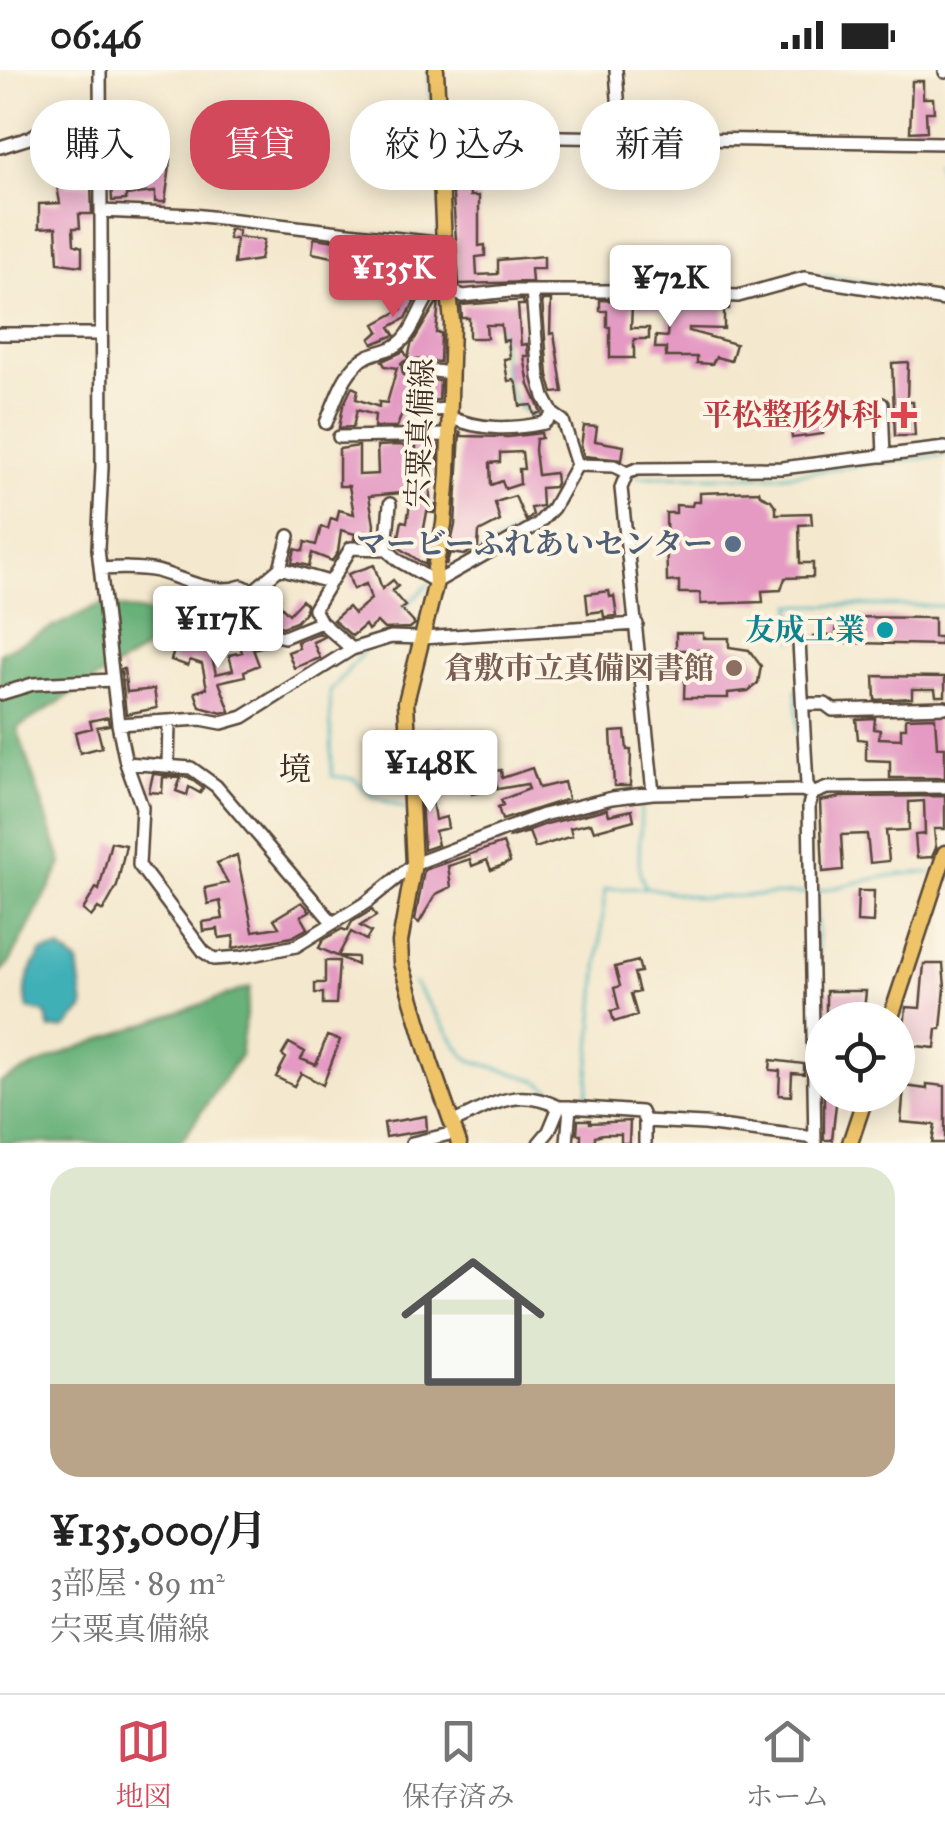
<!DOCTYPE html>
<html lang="ja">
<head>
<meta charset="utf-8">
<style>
  :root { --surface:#fff; --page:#f2f2f2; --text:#222; --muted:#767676; --line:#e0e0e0; --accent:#d1495b }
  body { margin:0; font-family:"IM FELL Great Primer","Noto Serif JP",serif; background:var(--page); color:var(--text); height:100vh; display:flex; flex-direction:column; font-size:38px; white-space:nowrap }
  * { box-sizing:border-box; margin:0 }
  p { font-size:32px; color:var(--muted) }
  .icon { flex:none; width:55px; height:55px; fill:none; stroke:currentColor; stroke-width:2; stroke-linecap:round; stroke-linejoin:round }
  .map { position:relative; height:1073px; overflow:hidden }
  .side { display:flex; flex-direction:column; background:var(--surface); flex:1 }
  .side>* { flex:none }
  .top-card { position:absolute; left:30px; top:30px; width:885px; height:90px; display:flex; gap:20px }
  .controls { position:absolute; left:805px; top:932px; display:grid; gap:20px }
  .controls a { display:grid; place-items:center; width:110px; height:110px; border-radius:50%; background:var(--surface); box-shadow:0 5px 25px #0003; font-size:50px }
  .price { position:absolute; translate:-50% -85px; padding:0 22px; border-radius:10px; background:#fff; color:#222; font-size:32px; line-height:65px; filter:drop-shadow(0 2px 5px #0008) }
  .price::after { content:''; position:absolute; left:50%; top:60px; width:30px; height:22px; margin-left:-15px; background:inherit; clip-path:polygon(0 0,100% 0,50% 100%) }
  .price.active { background:var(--accent); color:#fff }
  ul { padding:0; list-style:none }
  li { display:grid; align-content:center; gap:20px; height:530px; padding:0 50px }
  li+li { border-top:2px solid var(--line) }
  li span { display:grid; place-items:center; height:310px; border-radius:30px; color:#555 }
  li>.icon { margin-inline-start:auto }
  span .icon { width:180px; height:180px; fill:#fffc; stroke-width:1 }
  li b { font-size:42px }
  .tag { padding:0 35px; border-radius:40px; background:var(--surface); box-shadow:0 5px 25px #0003; font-size:35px; line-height:90px }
  .tag.active { background:var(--accent); color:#fff }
  .status { display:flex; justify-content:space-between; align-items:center; height:70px; padding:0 50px; background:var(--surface); direction:ltr }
  .status svg { height:28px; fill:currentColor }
  .menu { display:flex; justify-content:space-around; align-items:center; height:140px; border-top:2px solid var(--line); background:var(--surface); font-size:28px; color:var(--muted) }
  .menu a { display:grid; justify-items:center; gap:5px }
  .menu .active { color:var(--accent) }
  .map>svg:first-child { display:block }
</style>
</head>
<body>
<div class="status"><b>06:46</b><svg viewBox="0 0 49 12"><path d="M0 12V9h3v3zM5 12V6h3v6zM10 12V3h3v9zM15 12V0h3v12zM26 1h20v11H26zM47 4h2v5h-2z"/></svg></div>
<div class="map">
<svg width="945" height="1073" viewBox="0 0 945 1073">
  <rect width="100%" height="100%" fill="#fcf5e5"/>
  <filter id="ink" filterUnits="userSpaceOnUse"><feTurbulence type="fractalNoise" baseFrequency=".01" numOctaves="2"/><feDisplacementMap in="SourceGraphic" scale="20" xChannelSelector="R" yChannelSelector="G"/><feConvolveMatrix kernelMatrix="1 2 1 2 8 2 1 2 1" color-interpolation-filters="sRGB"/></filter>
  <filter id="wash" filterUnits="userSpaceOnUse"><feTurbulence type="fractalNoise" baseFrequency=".0048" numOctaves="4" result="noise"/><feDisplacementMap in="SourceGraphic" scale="40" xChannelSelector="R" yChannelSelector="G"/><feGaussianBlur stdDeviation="2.25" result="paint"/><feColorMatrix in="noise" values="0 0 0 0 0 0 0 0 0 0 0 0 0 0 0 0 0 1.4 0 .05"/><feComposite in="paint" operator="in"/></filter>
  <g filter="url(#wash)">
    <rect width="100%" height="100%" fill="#f4e9cf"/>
    <path fill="#67b179" stroke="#516e4c" stroke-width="2.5" d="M101 534 165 546 159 571 17 658 62 794 10 892 0 903V583Z
      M250 917 240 985 180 1073H0V1012L69 981Z"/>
    <path fill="#3fb0b7" stroke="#3d6d6a" stroke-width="2.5" d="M61 879 78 894 84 938 66 958 50 959 45 943 28 939C22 916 29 901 42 882Z"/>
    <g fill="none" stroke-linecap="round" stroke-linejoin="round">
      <path stroke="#3fb0b7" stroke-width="2.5" d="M429 0 432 68
        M939 89 945 212
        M810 204 877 214
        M604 215H615L625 195C671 189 686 198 729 215L735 221
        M499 252C504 284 499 337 538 348
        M637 407 777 406 945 385
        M563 409 570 389
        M470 487 528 454
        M399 542 430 513
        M794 571 792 535 945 536
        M364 581 330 622 332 706 354 709 373 726 406 739
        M796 619 800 711
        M802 729 804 782
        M641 732 639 800 645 817 701 828 806 823
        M814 822C853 815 891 801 931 803
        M816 828 819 896
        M414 913 463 984 470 990 536 1010 564 1027V1032
        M819 955 820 1013
        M564 1027 587 1028 605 819 644 818"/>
    </g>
    <g id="blocks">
      <path fill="#e49ac3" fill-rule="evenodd" d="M912 11H923V28H933L934 42H926L927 61 910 62Z
        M147 86 171 89 165 132H155V122L126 125V130L112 131 110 96 137 95 136 87Z
        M63 87 65 115 91 113 92 144H79L80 158H73L74 174 82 177V196L58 193 56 157 39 158V134L60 133 52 88Z
        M468 103 470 126H479V176L485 175V186L476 187 477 205 498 204V190L544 186V199H531L532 212 459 214 452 111 453 104Z
        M229 159 238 160V167L264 170 260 190 234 194 236 169H229Z
        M314 168 368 175 369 192 338 196V188L312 183Z
        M430 195H435L437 211 429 212 421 220 395 226 389 215Z
        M641 196 677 199V207H660L659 213 621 212 623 200Z
        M396 227 416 228 406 248 390 257 395 265 373 274 370 269 379 261 375 254 402 239Z
        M439 229 436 263H441L440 292 409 289 401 293 403 305 415 308 397 357H374L375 345 357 340 353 357 339 358 343 336 352 317 358 320 356 329 379 337V332L387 333 397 298 385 296 382 291 404 281 408 288 411 275Z
        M523 230 524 235H518L521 275 527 274 528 286H524L529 315 541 342 534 345 532 335 520 336 517 315 514 310 508 311 504 289 510 288 508 270 503 271 501 255H486L487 268H469V248H462L461 235Z
        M542 230H551L550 264 554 263 563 322 553 323 548 305Z
        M600 230 729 235V239H724V259L689 258V261L736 274 731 291 716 287 712 294 697 293V287H666V278H655L656 266 667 267 669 241 632 235 631 258H649V269H634V288H610V257H607V241H600Z
        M908 292 907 332H913L915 366H895L892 293Z
        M415 308 440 311 439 330 415 332Z
        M819 329 823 364 792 368 788 334Z
        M584 356 597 357 595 371 624 376 622 390 584 386 581 376Z
        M460 361 462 366 508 367 541 363 542 368 536 369 535 380 538 405 555 403 556 413 554 417 541 418 542 436 531 438 533 445 526 451 515 426 499 431 495 433 500 451 479 462 478 477 464 485 450 483 446 495 455 455ZM522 382 524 399H519L520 414 505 419 502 411 491 415 490 393 500 392V383Z
        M399 375 416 378V375H438V395H433L430 415V435H435L434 443 427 442 422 469 430 470 425 495 397 476 402 451 407 452 412 422 369 426 374 454 373 469H354L355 464 341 460 338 482 332 491 312 483 309 496 292 492 295 479 303 481 305 472 316 475 321 457 328 459 331 448 337 450 339 440 354 444 349 416H339V379L359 376V405L378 404 377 376Z
        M759 421 760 425 771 430 776 437V444L811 443 812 454 799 455 800 493H813V507L785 508 781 520 762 521 763 532 701 534 700 523H679V511L667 512 666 443H676V435L692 436 693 432H700V423Z
        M374 495 382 519 393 510 398 516 392 521 405 536 401 539 415 554 410 558 384 559 377 552 368 560 365 555 352 566 333 550 348 537 354 544 371 529 366 514 353 519 348 504Z
        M268 520 269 527 280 529 278 533 289 544 302 530 306 534 305 542 296 552 283 557 258 551 260 539 251 534Z
        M609 521 610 527 614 526 617 546 604 547 603 541 588 543 586 524Z
        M843 547 934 548V567H941V575L813 572V566L836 565 837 553H842Z
        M319 563 324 567 313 572 320 588 294 598 288 582 299 578 297 572Z
        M676 563H703V568H729V577L749 580 761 596 758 613 748 621 728 623V628H684L685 596H706V580H676Z
        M251 569 272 574 253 579 259 595 244 601 245 606 219 612 230 641 222 643 200 637 195 622 207 618 202 594 190 590 188 596 171 590 177 572 203 581 210 579 216 604 233 600 229 585 242 582 239 572Z
        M121 599H124L127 622 154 619 157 638 126 644Z
        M874 606 945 607V626H936L935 619H912V628L875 630Z
        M108 647 109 655 97 657 102 677 80 683 75 662 92 658 90 651Z
        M935 647 937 677H945V708H890V691L866 690V670L858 669 856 649 875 648 874 659 880 660 879 668 901 669V658H906V648Z
        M443 658 446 688 426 690 424 668 430 667 429 659Z
        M625 661 627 680H631L630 716H614L611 662Z
        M532 698 539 718 564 712 568 729 502 750 498 737 503 735 501 730 529 719 527 714 498 719 496 711 480 715 481 722 472 724 469 706 501 700 502 708Z
        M153 704 188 707 203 718 200 723 189 717 187 725 176 721 181 708 163 707 162 723 149 722Z
        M434 708 435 717 430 718 435 750 446 747 448 758 435 761 438 775 424 780 420 710Z
        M945 726V759H934L936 778 932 787 917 788 915 765 925 764 924 731 909 732V760L886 761 889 791 870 793 867 764 841 765 843 800 823 802 820 731 841 727Z
        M607 739 609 745 632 740 634 750 594 761 591 753 570 758 572 766 535 778 529 762 508 768 546 754Z
        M111 772 126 775 117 816 103 841 98 838 91 847 83 840 96 818 99 820Z
        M503 773 510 792 491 800 487 790 472 796 470 789 448 796 451 817 436 824 419 853 415 850 424 800Z
        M237 785 253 861 279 857 274 849 302 832 310 841 301 846 308 858 292 867 233 878 234 866 219 868 218 859 203 861 202 852 223 849 220 831 208 834 205 818 228 813 217 793Z
        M858 821H874L873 853 857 852Z
        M372 840 376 846 360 856 371 862 366 870 351 862 338 886 357 887V895L319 878 323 870 342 859 347 861 352 852Z
        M325 891H339L336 934H323V923H315V913H325Z
        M638 891 641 902 634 903 639 922 631 924 637 945 614 952 611 941 619 939 614 918 620 916 615 897Z
        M924 894H943L945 918 941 959H937L935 978 898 974V957L904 958 906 937 920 938Z
        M826 921H866L863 950H826Z
        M327 966 340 970 323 1015 301 1003 294 1016 276 1007 286 988 282 985 289 973 305 982 301 989 316 995Z
        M771 990 804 994V1004L792 1003 791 1026 779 1025 780 1001 770 1000Z
        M927 1014 945 1016V1073H932L935 1055 901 1052 904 1016 927 1019Z
        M824 1025H837L832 1070H824Z
        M426 1046 427 1060 386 1067 384 1053Z
        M578 1050H590V1053L630 1051 629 1073H621V1064H603L595 1066V1073H581V1064H577Z"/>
    </g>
  </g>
  <g filter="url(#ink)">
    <use href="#blocks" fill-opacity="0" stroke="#574739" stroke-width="2.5"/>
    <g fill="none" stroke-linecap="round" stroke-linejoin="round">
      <g stroke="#574739" stroke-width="16">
        <path id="minor" d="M100 0 101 141 193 145 444 174
          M616 0 621 69
          M945 0V2
          M439 65 945 73
          M0 77 29 68 61 49 70 51 101 71
          M101 141 102 397 98 479 118 654 126 693 142 737 139 795 204 882 214 889 242 887 296 876 367 832 414 794 543 745 612 728 653 723 802 720 812 724 827 718 945 717
          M450 221 463 226 510 221H614L738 226 804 208 945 230
          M0 264H102
          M409 298 451 303
          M882 334 884 386
          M417 341 449 339
          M449 347C480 360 510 360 544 353L553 344
          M326 353C336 330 344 298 368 286 381 280 393 281 404 269 416 256 420 236 432 221L449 218
          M339 367 448 365
          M577 395 614 396 627 403 637 399 782 398 945 378
          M627 403 621 418 653 723
          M386 479 390 434
          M280 498 329 512
          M101 499C119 498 139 497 157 501 185 509 213 526 242 516L253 521 280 498 289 466
          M230 520 233 539 242 553 254 560 284 567 321 552
          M799 572 807 715 812 724 809 736 815 1073
          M352 579 321 552 314 539 351 478 386 479 399 491 436 512 537 455 553 438 577 395 563 351 553 344 544 327 539 307 532 221
          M0 624 33 614 112 610
          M803 634H825L833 640 945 637
          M118 654 201 649 222 653 243 647 352 579 391 567 422 568 637 554
          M126 693 191 698 216 716 333 853
          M168 695 169 653
          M451 1053C493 1035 514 1016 559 1037
          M412 1073 454 1063
          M539 1073 549 1061 559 1037H570L641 1042 645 1051 704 1054 815 1068
          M567 1073 570 1037
          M645 1073V1051"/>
      </g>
      <g stroke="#574739" stroke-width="19">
        <path id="major" d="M436 0 444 174 452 252 448 403 444 454 435 498 436 512 406 632 414 794 400 872 401 893 430 991 459 1073
          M890 950 945 783
          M850 1073 866 1025"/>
      </g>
      <use href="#minor" stroke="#fff" stroke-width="11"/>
      <use href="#major" stroke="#efc469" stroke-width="14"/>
    </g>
  </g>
  <path fill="#e0444e" stroke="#fcf5e5" stroke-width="4" d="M899 330h10v10h10v10h-10v10h-10v-10h-10v-10h10z"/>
  <circle fill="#5c6f8a" stroke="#fcf5e5" stroke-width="4" cx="733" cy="474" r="10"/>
  <circle fill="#0f9aa8" stroke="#fcf5e5" stroke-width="4" cx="885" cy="560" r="10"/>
  <circle fill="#8d6e63" stroke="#fcf5e5" stroke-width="4" cx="734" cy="598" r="10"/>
  <g text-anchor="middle" stroke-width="8" stroke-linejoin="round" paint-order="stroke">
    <g font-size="30" font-weight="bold" fill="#be3a42" stroke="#fcf5e5" text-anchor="end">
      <text x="882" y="355">平松整形外科</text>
    </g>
    <g font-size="30" fill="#3b2a1e" stroke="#fcf5e5">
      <text transform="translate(420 363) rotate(-88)" y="10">宍粟真備線</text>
    </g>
    <g font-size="30" font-weight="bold" fill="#4e5e75" stroke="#fcf5e5" text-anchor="end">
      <text x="713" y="484">マービーふれあいセンター</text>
    </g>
    <g font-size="30" font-weight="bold" fill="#0d838f" stroke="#fcf5e5" text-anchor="end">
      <text x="865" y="570">友成工業</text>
    </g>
    <g font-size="30" font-weight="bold" fill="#785e54" stroke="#fcf5e5" text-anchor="end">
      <text x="714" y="608">倉敷市立真備図書館</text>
    </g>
    <g font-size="32" fill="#3b2a1e" stroke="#fcf5e5">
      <text x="295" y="710">境</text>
    </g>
  </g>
</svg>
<div class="controls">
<a><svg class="icon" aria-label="locate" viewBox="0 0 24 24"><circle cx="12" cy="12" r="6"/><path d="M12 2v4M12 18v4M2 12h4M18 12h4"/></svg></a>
</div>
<b class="price active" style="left:393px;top:250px">¥135K</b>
<b class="price" style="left:670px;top:260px">¥72K</b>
<b class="price" style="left:218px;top:601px">¥117K</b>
<b class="price" style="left:430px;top:745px">¥148K</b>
<div class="top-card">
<a class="tag">購入</a>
<a class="tag active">賃貸</a>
<a class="tag">絞り込み</a>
<a class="tag">新着</a>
</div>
</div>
<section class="side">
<ul>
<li><span style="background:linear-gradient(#dfe7d0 70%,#b9a48a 0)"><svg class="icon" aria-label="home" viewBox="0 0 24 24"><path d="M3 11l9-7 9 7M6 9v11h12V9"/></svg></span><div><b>¥135,000/月</b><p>3部屋 · 89 m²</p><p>宍粟真備線</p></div></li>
</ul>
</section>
<nav class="menu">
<a class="active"><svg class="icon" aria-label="map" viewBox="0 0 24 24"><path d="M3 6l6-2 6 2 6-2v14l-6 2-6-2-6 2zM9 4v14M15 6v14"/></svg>地図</a>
<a><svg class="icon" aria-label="saved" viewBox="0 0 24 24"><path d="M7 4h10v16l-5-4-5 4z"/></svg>保存済み</a>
<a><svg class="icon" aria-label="home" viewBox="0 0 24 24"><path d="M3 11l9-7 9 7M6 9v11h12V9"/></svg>ホーム</a>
</nav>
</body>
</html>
